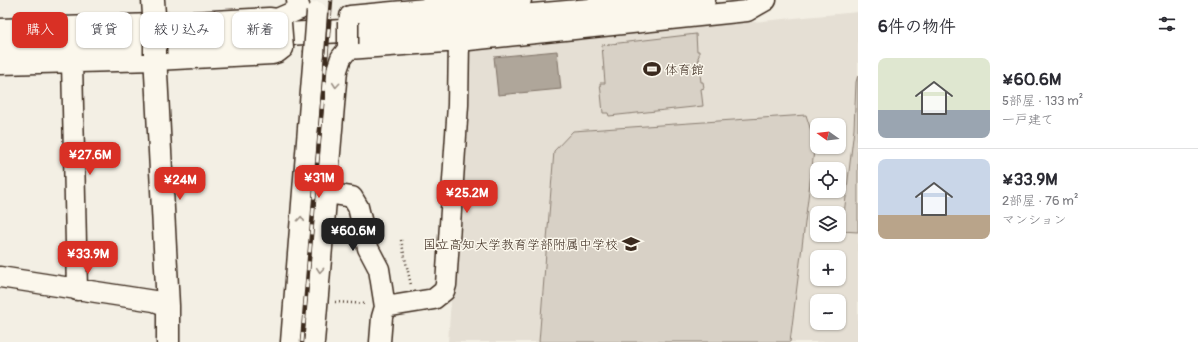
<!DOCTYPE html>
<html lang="ja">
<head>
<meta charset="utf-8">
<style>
  :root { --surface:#fff; --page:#f2f2f3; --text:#2b2b33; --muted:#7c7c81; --line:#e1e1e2; --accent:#d93025 }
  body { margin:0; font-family:Pangolin,"Klee One",sans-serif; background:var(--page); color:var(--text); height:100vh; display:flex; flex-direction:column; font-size:15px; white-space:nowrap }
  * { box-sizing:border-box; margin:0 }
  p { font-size:13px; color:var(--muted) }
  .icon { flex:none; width:22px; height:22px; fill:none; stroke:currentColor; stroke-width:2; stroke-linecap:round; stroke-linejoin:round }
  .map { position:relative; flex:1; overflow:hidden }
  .side { display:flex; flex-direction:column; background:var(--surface); width:340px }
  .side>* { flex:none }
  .hud { position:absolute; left:12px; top:12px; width:380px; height:36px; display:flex; gap:8px }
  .needle { width:26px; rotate:284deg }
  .controls { position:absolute; left:810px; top:118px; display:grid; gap:8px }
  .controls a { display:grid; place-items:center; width:36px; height:36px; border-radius:8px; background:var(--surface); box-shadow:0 1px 3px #0004; font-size:20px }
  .price { position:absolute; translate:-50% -34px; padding:0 9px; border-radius:8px; background:var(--accent); color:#fff; font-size:13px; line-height:26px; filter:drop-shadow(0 1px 2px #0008) }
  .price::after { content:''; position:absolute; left:50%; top:24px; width:12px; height:9px; margin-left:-6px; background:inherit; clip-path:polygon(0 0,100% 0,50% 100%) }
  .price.active { background:#222; color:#fff }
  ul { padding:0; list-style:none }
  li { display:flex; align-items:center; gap:12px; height:100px; padding:0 20px }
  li+li { border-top:1px solid var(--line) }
  li span { display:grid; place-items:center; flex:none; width:112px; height:80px; border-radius:8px; color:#555 }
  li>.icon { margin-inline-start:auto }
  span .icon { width:48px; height:48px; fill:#fffc; stroke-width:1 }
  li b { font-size:17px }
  h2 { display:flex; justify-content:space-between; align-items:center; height:48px; padding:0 20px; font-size:17px }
  .chip { padding:0 14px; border-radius:8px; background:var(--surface); box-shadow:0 1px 3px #0004; font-size:14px; line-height:36px }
  .chip.active { background:var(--accent); color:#fff }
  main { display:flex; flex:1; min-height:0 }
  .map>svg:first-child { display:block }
</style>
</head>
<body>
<main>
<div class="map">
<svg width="858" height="342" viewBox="0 0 858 342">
  <rect width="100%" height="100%" fill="#f3efe4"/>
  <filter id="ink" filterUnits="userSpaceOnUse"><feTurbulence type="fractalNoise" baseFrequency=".025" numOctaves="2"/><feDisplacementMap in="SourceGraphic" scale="8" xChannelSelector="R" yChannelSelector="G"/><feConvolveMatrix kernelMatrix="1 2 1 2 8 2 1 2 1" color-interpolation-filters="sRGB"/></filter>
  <g filter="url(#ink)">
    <path fill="#e5dfd4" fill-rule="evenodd" d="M858 12V342H448L469 49ZM817 125H839V147H817ZM817 169H839V191H817ZM817 213H839V235H817ZM817 257H839V279H817ZM817 301H839V323H817Z"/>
    <path fill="#d8d1c6" stroke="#8a7e72" d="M696 34 697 51H699V56L698 57 701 82H703L704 88 701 89 703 106 609 116 608 113H603L600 83H605L602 45Z
      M858 75V232L842 231 854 129 856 82Z
      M806 115 815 143 790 342H539L554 151 573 131Z"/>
    <path fill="#afa69a" stroke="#817468" d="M557 51 561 89 498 95 494 57Z"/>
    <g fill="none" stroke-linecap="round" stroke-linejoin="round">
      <g stroke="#3b2a1e" stroke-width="23">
        <path id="street" d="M350 16 521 0
          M277 19 300 9 297 0
          M0 29 154 24 269 18 277 19 281 23
          M348 49 459 41 747 11 766 0
          M72 62 77 290
          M0 64 156 60 272 54 278 52 283 48
          M327 193 352 197 358 207 368 248 379 269 385 307
          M0 277 154 301 168 306
          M291 342 314 53
          M314 342 337 70 341 58 348 49V44
          M380 342 382 317 385 307 434 299 444 291 446 285 458 105 459 41"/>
      </g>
      <g stroke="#3b2a1e" stroke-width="25">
        <path id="secondary" d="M153 0 155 30
          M0 46 139 42 362 30 704 0
          M155 54 168 306V342"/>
      </g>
      <path stroke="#3b2a1e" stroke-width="2.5" stroke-dasharray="1 3" stroke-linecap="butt" d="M401 240 411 285
        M335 302 366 304"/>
      <use href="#street" stroke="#fbf7ec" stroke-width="20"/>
      <use href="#secondary" stroke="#fbf7ec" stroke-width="22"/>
      <g stroke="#3b2a1e" stroke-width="4.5">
        <path id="rail" d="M302 342 331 0"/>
      </g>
      <use href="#rail" stroke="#fbf7ec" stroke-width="3" stroke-dasharray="9" stroke-linecap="butt"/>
      <g stroke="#3b2a1e" stroke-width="23" stroke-linecap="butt">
        <path id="street-bridge" d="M281 23 283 48
          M348 44V22
          M314 53 317 12"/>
      </g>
      <g stroke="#3b2a1e" stroke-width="25" stroke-linecap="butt">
        <path id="secondary-bridge" d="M155 30V54"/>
      </g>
      <use href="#street-bridge" stroke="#fbf7ec" stroke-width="20"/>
      <use href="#secondary-bridge" stroke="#fbf7ec" stroke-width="22"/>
    </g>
    <defs><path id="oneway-chevron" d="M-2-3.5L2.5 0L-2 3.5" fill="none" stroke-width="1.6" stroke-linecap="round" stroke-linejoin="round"/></defs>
    <g stroke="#9b9085">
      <use href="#oneway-chevron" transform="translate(336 85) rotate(95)"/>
      <use href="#oneway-chevron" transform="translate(301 219) rotate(-85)"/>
      <use href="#oneway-chevron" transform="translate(320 270) rotate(95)"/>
    </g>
  </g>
  <defs>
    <g id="stadium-bare" transform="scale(1.38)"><path d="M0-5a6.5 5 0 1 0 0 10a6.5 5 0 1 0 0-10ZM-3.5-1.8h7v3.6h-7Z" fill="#3b2a1e" stroke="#fbf7ec" stroke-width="2.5" paint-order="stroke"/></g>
    <g id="school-bare" transform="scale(1.38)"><path d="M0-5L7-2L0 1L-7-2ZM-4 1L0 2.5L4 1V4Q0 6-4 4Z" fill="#3b2a1e" stroke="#fbf7ec" stroke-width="2.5" paint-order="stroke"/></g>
  </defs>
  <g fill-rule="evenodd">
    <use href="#stadium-bare" x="652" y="69"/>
    <use href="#school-bare" x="631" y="244"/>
  </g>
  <g text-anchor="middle" stroke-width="3" stroke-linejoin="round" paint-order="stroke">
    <g font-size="13" fill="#3b2a1e" stroke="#fbf7ec" text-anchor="start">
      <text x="665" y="74">体育館</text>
      <text x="618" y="249" text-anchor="end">国立高知大学教育学部附属中学校</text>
    </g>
  </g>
</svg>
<div class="controls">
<a><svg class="needle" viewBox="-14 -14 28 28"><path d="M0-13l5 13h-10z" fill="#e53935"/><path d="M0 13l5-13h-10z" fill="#7c7c81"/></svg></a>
<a><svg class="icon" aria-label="locate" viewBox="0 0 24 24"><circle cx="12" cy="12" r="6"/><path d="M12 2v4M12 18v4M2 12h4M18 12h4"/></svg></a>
<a><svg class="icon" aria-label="layers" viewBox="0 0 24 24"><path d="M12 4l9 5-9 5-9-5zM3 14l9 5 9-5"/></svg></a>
<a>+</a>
<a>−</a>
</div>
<b class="price" style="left:90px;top:176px">¥27.6M</b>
<b class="price" style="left:319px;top:199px">¥31M</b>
<b class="price" style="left:180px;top:201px">¥24M</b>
<b class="price" style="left:467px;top:214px">¥25.2M</b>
<b class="price active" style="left:353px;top:252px">¥60.6M</b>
<b class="price" style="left:88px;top:275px">¥33.9M</b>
<div class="hud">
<a class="chip active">購入</a>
<a class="chip">賃貸</a>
<a class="chip">絞り込み</a>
<a class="chip">新着</a>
</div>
</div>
<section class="side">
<h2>6件の物件<svg class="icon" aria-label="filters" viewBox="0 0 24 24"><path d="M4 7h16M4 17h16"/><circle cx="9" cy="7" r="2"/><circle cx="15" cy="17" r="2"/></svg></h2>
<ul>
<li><span style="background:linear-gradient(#dfe7d0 65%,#9aa5b1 0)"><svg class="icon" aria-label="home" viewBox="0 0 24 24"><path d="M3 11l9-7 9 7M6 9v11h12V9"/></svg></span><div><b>¥60.6M</b><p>5部屋 · 133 m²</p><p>一戸建て</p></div></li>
<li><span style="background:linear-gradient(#c9d6e8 70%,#b9a48a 0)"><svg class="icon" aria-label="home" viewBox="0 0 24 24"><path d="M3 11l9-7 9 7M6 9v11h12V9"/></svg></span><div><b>¥33.9M</b><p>2部屋 · 76 m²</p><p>マンション</p></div></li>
</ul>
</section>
</main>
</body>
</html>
